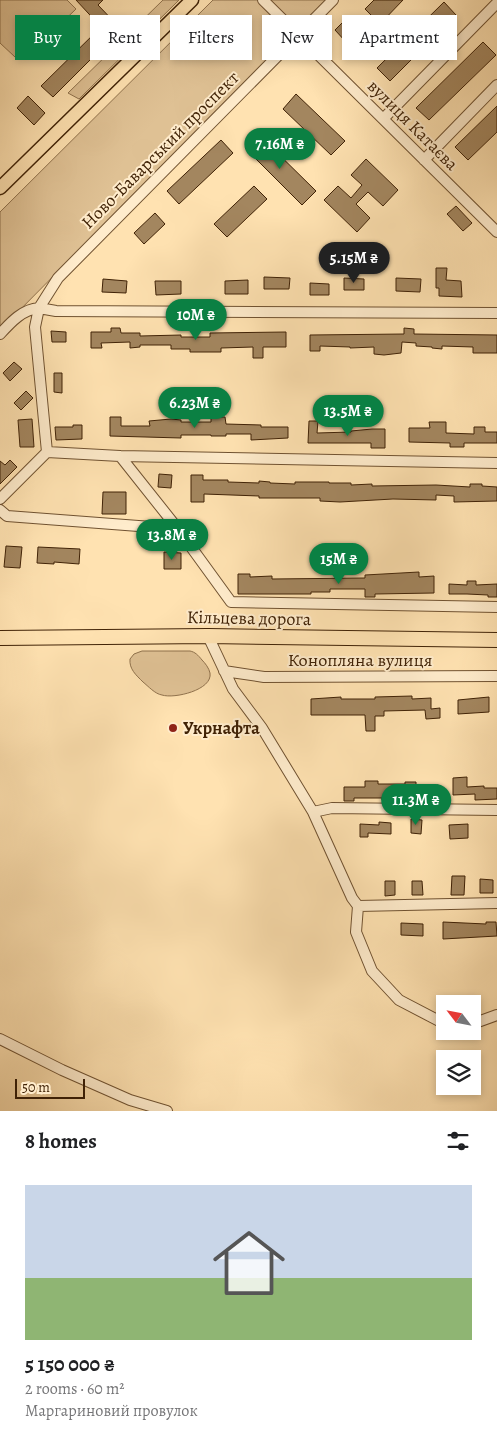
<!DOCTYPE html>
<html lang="en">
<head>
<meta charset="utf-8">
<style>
  :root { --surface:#fff; --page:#f6f6f6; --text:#202124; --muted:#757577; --line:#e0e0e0; --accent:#0b8043 }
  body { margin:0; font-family:Alegreya,serif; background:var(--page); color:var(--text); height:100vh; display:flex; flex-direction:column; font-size:19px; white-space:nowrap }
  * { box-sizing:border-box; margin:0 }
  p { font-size:16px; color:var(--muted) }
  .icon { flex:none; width:28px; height:28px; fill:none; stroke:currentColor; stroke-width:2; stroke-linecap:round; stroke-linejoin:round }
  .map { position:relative; height:1111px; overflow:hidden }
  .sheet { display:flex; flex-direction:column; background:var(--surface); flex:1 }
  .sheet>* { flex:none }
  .top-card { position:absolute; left:15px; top:15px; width:468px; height:45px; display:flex; gap:10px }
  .needle { width:32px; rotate:302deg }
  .buttons { position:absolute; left:436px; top:995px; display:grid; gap:10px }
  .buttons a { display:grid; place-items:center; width:45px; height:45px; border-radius:0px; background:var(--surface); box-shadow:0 2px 8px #0003; font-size:25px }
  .scale { position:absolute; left:15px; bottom:12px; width:70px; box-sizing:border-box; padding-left:5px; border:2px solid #402206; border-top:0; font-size:14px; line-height:18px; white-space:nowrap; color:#402206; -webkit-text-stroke:4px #ffeccc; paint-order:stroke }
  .price { position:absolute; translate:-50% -42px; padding:0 11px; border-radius:18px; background:var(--accent); color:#fff; font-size:16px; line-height:32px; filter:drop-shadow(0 1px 2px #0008) }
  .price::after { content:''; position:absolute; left:50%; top:30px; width:15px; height:11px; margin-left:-8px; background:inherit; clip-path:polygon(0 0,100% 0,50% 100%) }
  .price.on { background:#222; color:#fff }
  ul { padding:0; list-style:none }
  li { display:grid; align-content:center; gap:10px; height:265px; padding:0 25px }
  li+li { border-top:1px solid var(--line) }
  li span { display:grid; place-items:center; height:155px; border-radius:0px; color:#555 }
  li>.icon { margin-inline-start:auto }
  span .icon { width:90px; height:90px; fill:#fffc; stroke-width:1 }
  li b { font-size:21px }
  h2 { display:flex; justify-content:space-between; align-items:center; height:60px; padding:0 25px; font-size:21px }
  .tag { padding:0 18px; border-radius:0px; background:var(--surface); box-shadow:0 2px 8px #0003; font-size:18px; line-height:45px }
  .tag.on { background:var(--accent); color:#fff }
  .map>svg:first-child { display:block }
</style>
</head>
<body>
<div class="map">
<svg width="497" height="1111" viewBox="0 0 497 1111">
  <rect width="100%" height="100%" fill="#ffe2b1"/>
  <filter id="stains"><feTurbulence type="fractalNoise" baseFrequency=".004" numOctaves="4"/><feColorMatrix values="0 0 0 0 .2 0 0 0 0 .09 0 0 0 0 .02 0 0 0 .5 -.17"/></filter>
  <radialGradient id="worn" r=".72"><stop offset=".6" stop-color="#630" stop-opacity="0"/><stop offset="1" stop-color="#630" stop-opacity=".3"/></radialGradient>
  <path fill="#dfc194" stroke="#90724d" d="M0 0H67L76 9 29 54 24 48 15 57 0 43Z
    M163 0H179L79 99 68 93Z
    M213 0H327L0 330V212Z
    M142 651H190C195 652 198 655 202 660 205 663 209 668 210 673 213 690 174 699 162 695 155 694 148 686 143 682 136 675 129 669 130 659L134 654Z"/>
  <path fill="#a3865f" stroke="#402206" d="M76 0H103L98 5 120 28 104 44 105 45 53 97 41 86 101 27Z
    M374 0H403L380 24 365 9Z
    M444 2 456 15 390 81 377 68Z
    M348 17 359 29 346 42 335 30Z
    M483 42 496 55 429 120 416 108Z
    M296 94 345 141 331 155 283 109Z
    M28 96 45 113 34 125 17 108Z
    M497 106V132L468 160 455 147Z
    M258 134 316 191 302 205 245 148Z
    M221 140 233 153 179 204 167 191Z
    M366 159 398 190 383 206 368 192 356 204 370 218 357 232 324 200 338 186 351 198 362 185 351 175Z
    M254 186 267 199 227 237 214 224Z
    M456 206 472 223 463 231 447 214Z
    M155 213 165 224 144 244 134 233Z
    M436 268H447L446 280 461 281 462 297 439 296V288H436Z
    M264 277 290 278 289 289H264Z
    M344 278 364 279V290H344Z
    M396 278 421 279 420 292 396 291Z
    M103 279 127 281 126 293 102 292Z
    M248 280V294H225V281Z
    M155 281H181V294L156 295Z
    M310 283 329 284V295H310Z
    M111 328H120L121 333H140V336L181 335V337H210V333L286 332V347H263V358H253V347L221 348V352H190V349H171V345H140V347L130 348V342L101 343 102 348H91V332H111Z
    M404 328 414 329V334L497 335V353H473V347L442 346V349L432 348V347L416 346V343L402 342 401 353 384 355 374 354V347L350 348V347L320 346V351H310V335L404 334Z
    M51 331 66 332V342H52Z
    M14 362 22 369 10 381 3 373Z
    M54 373H62V393L54 392Z
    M26 391 33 398 21 410 14 403Z
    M110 417H121V426H150L149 421 171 419 181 420V422H211V417H225L226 424 261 425V427H288V438L251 440V434H226V436H211V435H181V438L110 436Z
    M32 419 34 447H20L18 420Z
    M309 421H318L317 433 351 432V431L372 429H385V448H371V443H308Z
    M429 422H446V433L474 434V427H485V432H497V443H464V447H450V443L409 442V428H430Z
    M73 425H82V439L56 440 55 427H73Z
    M10 460 17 467 0 484V461L5 465Z
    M159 474 172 475 171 488 158 487Z
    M191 475H203V480H228V482L259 483V481L270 482V483L295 484V482H329V483H351V485L372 484V486L436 485 470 487V484H482V486L497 487V501L454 502V496L436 495V500L393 499 340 502 320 501V498H259V496L204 494V502H191Z
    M103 492H126V514H102Z
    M6 546 22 547 20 568 4 567Z
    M38 547 80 549 79 564 54 562V564L37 563Z
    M164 552 181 553V569H164Z
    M419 572V577L434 576V593L375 594V597H365V589H330V592H311V594H238V574H250V577L272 576V579L365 578V575Z
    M467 581H476V585L497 584V597H488V595L467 594H449V584L467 585Z
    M412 696V699L431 698V709L440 708V718L426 719 425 710 384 711V716H375V731H366L365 715H311V699L341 697V699H375V697Z
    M489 697V712L458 714V700Z
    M467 777V787L484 786V788H497V799L475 800V794L453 795V778Z
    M365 781H378V784H405V782H416V787L438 785V800H382V798H354V801H344V787H365Z
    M411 819 422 820 421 834 411 833Z
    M379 822 391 823V834L368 833V837H360V824L379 825Z
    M468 824V838L450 839 449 825Z
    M452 876H465L464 895H451Z
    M480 879 493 880V893H480Z
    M385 881H395V895L385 896Z
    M412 881H422L423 895H412Z
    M443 922 486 924V922H496L497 936 443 939Z
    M401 923 423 924V936L401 935Z"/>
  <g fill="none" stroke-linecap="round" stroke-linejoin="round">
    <g stroke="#705231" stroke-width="12">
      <path id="minor" d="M263 0 497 232
        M383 119 496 4
        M424 160 497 85
        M0 334C11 322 23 309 39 308L58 278 333 0
        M47 452 120 456 497 463
        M120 456 178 529 231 602 497 607
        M0 499 47 452 35 327 39 308 56 311 497 313
        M0 510 7 516 178 529
        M208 636 233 689 262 728 313 812 352 898 358 906 356 932 372 971 399 1000 445 1024
        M224 671 264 677 497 676
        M313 812 332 808 497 810
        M358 906 497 903
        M472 1024 497 1015
        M0 1039 62 1070 130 1100 167 1111"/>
    </g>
    <g stroke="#402206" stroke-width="15">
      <path id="major" d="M0 188 192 0"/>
    </g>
    <g stroke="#402206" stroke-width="16">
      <path id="highway" d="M0 638 208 636 497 640"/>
    </g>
    <use href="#minor" stroke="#ffeccc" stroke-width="10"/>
    <use href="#major" stroke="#ffe2b1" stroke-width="12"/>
    <use href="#highway" stroke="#ffe2b1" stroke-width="14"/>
  </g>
  <circle fill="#8f2418" stroke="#ffeccc" stroke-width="2" cx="173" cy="728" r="5"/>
  <g text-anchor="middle" stroke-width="4" stroke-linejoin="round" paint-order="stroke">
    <g font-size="18" fill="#402206" stroke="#ffeccc">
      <text transform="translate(413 125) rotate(45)" y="6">вулиця Катаєва</text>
      <text transform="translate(160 150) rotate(-45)" y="6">Ново-Баварський проспект</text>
      <text transform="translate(249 618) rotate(1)" y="6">Кільцева дорога</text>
      <text x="360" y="666">Конопляна вулиця</text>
    </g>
    <g font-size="18" font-weight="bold" fill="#402206" stroke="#ffeccc" text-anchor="start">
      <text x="183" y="734">Укрнафта</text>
    </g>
  </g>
  <rect width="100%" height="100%" filter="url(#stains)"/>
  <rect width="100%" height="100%" fill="url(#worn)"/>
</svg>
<div class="buttons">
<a><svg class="needle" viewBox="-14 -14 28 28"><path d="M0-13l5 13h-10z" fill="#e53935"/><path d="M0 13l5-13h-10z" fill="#757577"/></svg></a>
<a><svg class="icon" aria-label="layers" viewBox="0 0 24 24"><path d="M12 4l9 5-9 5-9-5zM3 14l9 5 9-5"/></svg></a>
</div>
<div class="scale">50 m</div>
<b class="price" style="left:280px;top:170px">7.16M ₴</b>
<b class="price on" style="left:354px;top:284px">5.15M ₴</b>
<b class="price" style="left:196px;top:341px">10M ₴</b>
<b class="price" style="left:195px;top:429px">6.23M ₴</b>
<b class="price" style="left:348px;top:437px">13.5M ₴</b>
<b class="price" style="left:172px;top:561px">13.8M ₴</b>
<b class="price" style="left:339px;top:585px">15M ₴</b>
<b class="price" style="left:416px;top:826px">11.3M ₴</b>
<div class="top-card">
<a class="tag on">Buy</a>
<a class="tag">Rent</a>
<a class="tag">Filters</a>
<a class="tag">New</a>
<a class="tag">Apartment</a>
</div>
</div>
<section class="sheet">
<h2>8 homes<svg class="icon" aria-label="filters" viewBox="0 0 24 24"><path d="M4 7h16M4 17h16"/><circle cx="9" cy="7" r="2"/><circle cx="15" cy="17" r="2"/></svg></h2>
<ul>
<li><span style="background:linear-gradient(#c9d6e8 60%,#8fb573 0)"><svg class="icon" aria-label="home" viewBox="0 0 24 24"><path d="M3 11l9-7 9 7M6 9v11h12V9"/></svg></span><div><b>5 150 000 ₴</b><p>2 rooms · 60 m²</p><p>Маргариновий провулок</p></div></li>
</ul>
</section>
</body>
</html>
